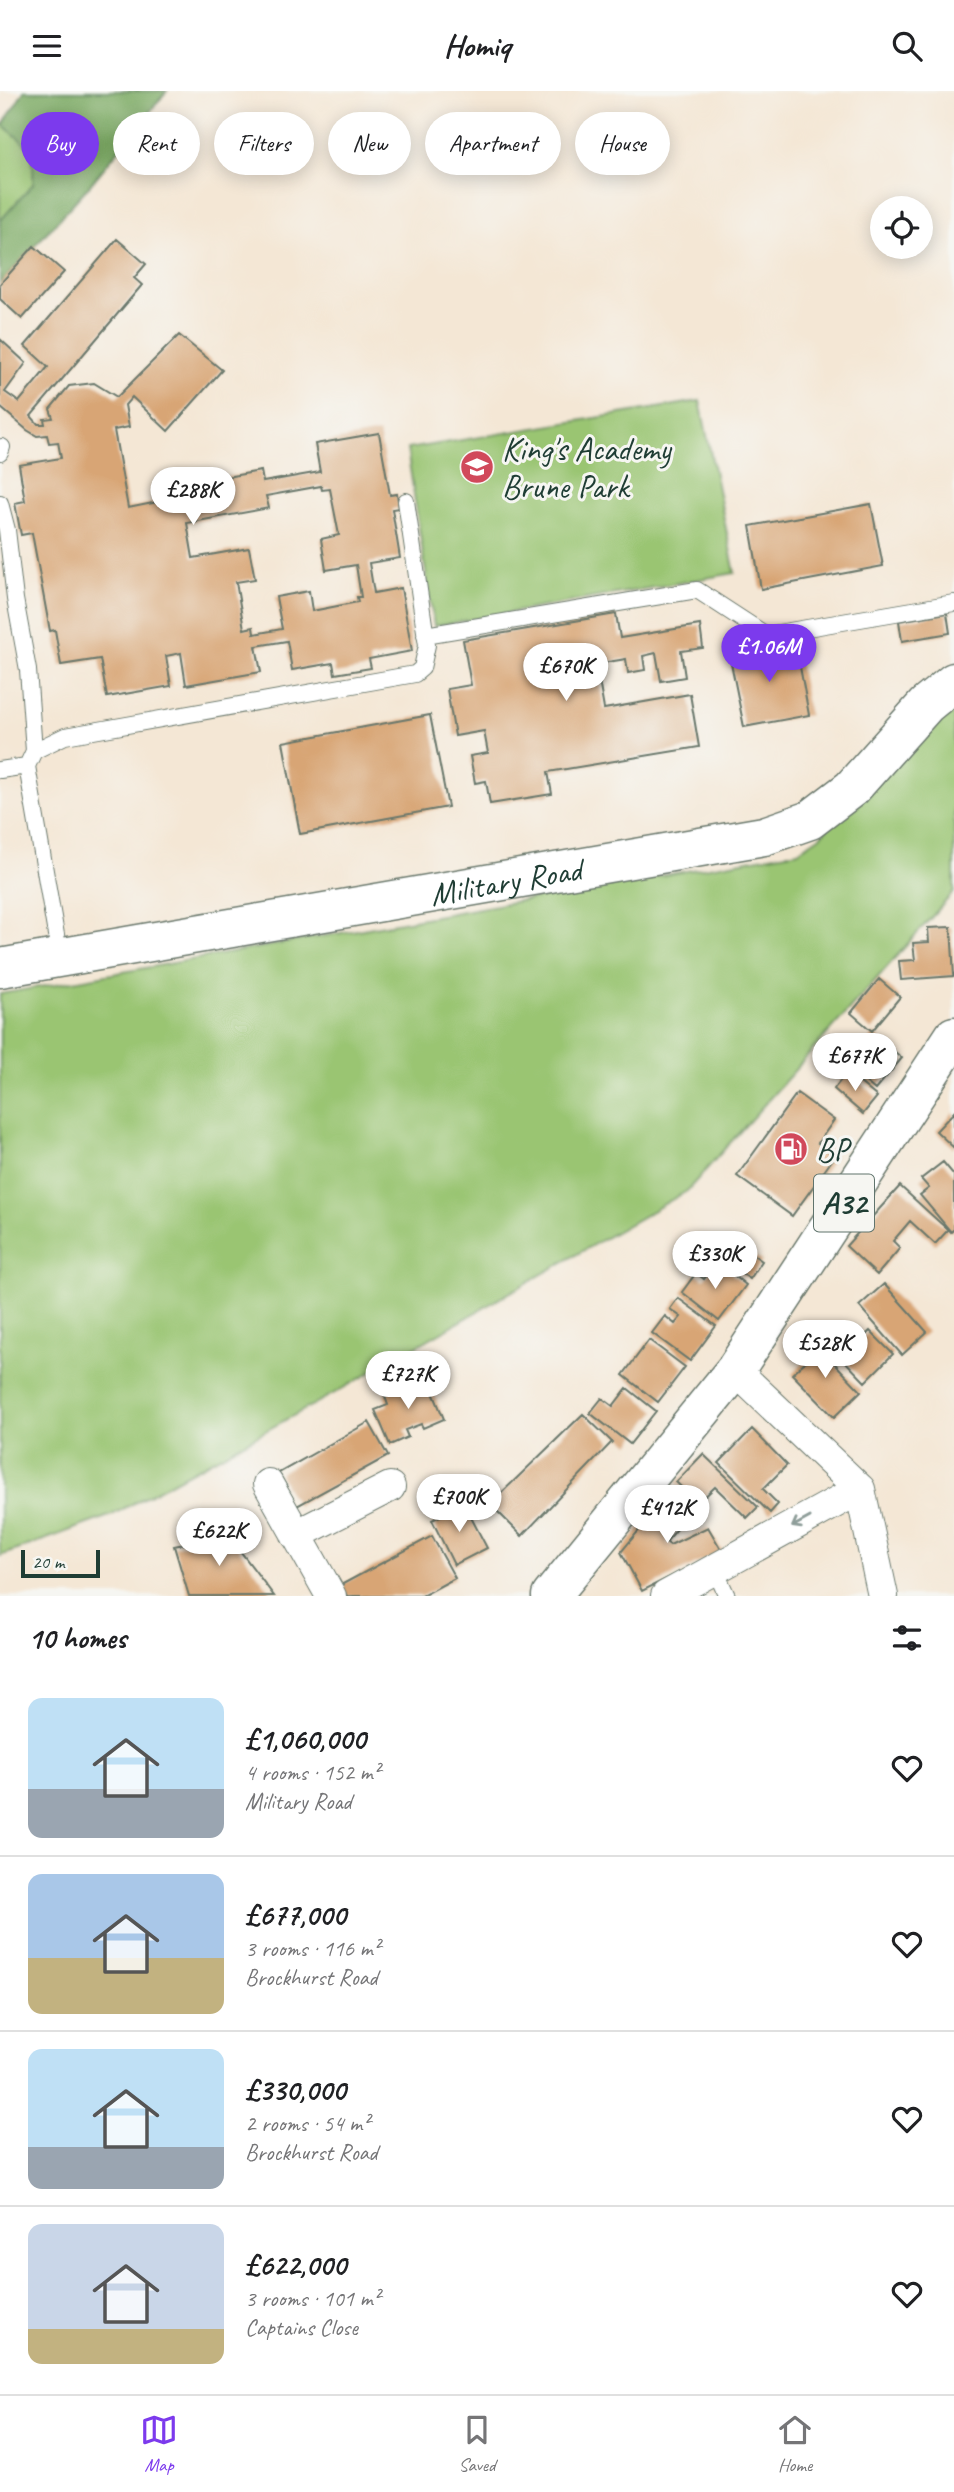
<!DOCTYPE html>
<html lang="en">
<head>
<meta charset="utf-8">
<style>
  :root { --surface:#fff; --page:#f2f2f2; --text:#202124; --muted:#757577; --line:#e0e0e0; --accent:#7c3aed }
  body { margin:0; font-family:Caveat,sans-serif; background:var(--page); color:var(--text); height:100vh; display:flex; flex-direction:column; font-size:26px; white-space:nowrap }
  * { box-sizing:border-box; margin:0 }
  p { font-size:23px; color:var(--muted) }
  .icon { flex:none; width:38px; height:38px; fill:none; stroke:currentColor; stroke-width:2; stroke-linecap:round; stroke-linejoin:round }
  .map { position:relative; height:1505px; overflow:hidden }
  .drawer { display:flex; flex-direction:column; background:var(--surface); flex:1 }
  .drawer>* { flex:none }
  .banner { position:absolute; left:21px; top:21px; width:914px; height:63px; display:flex; gap:14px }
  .controls { position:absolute; left:870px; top:105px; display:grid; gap:14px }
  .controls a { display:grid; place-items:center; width:63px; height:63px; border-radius:50%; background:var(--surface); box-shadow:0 4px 18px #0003; font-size:35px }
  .scale { position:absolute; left:21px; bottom:18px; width:79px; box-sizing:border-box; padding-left:7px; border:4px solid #1f3d34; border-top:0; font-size:19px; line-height:24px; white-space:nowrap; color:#1f3d34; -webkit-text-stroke:5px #f6f6f2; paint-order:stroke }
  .price { position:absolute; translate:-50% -60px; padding:0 16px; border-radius:24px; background:#fff; color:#222; font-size:23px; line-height:46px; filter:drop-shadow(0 2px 4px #0008) }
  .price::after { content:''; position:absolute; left:50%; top:42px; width:21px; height:16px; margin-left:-10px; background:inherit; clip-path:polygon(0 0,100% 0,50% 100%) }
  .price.selected { background:var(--accent); color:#fff }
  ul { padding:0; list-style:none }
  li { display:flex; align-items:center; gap:21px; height:175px; padding:0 28px }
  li+li { border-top:2px solid var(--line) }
  li span { display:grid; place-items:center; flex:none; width:196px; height:140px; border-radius:14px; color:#555 }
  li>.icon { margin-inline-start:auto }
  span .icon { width:84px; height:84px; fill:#fffc; stroke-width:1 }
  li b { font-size:30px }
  h2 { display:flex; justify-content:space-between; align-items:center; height:84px; padding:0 28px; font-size:30px }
  .tag { padding:0 24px; border-radius:32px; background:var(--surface); box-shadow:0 4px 18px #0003; font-size:24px; line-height:63px }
  .tag.selected { background:var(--accent); color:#fff }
  header { display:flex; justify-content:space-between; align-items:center; height:91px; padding:0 28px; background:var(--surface); font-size:32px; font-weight:700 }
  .menu { display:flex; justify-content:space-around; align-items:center; height:98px; border-top:2px solid var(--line); background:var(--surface); font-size:19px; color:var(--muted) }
  .menu a { display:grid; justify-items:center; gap:4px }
  .menu .selected { color:var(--accent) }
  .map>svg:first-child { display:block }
</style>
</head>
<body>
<header><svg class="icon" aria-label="menu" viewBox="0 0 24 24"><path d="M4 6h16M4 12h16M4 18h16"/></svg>Homiq<svg class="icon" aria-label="search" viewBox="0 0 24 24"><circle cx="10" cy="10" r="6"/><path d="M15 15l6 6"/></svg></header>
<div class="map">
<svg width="954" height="1505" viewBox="0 0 954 1505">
  <rect width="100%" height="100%" fill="#f6f6f2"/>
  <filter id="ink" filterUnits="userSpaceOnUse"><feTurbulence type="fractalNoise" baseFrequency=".0143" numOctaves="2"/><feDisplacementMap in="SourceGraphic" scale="14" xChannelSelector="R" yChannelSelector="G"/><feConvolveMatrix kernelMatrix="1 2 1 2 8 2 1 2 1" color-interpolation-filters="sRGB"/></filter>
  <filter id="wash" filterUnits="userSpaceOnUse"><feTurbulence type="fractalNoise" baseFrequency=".00686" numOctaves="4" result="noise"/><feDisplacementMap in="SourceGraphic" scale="28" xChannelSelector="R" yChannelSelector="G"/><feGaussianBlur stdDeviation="1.57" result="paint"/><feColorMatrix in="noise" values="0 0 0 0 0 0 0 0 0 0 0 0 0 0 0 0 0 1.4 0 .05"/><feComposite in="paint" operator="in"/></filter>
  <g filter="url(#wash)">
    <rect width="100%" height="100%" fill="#f4e7d5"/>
    <path fill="#9ac572" stroke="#5c8153" stroke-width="2" d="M0 32 25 52 35 68 33 94 0 130Z
      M700 310 735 482 434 535 407 358Z
      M954 606V801L687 1100 333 1303 112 1424 0 1465V903L798 760 819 746Z"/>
    <path fill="#7baa64" stroke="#4d744c" stroke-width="2" d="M24 0H167L89 95 0 193V130L33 93C35 57 30 57 3 34Z"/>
    <g id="blocks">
      <path fill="#d8a575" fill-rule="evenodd" d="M117 148 146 173 134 187 142 194 31 325 38 333H45L44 328 53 327 50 318 69 295 94 292 117 306 179 244 222 279 168 340 132 306 125 314 129 336 114 339 128 417 158 411 156 398 261 380 263 391 320 381 315 353 379 342 390 404 397 403 399 417 392 418 400 467 369 472 374 502 401 497 412 560 369 568 371 577 335 583 333 572 292 579 287 550 256 555 261 581 186 594 181 562 166 565 171 595 107 606 100 568 61 574 55 539 50 540 32 442 21 444 15 412 25 410 19 374 61 367 58 351 49 352 47 344 37 345 27 339 0 316V248L26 272 5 301 19 311 48 276 25 255ZM321 395 322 399 330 398 339 444 321 448 326 479 356 474 361 506H357L358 511 312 520 309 500 276 506 282 538 254 543 253 536 244 538 236 491 255 488 249 457 193 467 187 432 269 417 266 405Z
        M34 155 64 181 22 228 0 208V193Z
        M871 413 883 475 761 498 750 435Z
        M947 522 950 542 902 550 899 530Z
        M616 523 620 547 700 534 703 557 681 560 685 586 661 590 656 562 643 565 645 579 628 582 626 568 596 573 604 618 690 603 699 656 548 681 552 703 490 713 486 690 475 692 470 665 488 662 484 640 455 645 447 598 471 594 463 549Z
        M795 549 809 624 744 636 729 562Z
        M430 624 448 716 300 743 283 651Z
        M951 836 954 885 901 889 899 870 915 869 913 852 929 851 928 837Z
        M879 888 900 906 872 940 851 922Z
        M874 943 902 967 875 999 847 975Z
        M847 981 877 1006 863 1023 834 998Z
        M797 1002 834 1029 818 1052 835 1065 792 1125 737 1085Z
        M954 1021V1057L936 1040Z
        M943 1071 954 1084V1138L951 1141 920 1104 929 1097 921 1088Z
        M900 1095 948 1139 935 1153 910 1130 893 1150 900 1157 877 1184 846 1155Z
        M733 1149 762 1170 750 1188 720 1167Z
        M717 1171 746 1194 719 1230 682 1201 696 1182 704 1188Z
        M884 1193 927 1241 902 1264 859 1215Z
        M678 1207 716 1235 690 1270 652 1242 665 1225 675 1233 681 1226 670 1218Z
        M870 1240 893 1263 865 1291 842 1267Z
        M649 1249 685 1276 658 1311 623 1284Z
        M812 1249 861 1300 834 1326 792 1283 807 1269 799 1261Z
        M413 1291 417 1299 430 1294 444 1328 423 1337 421 1333 405 1339 408 1346 390 1354 375 1319 388 1314 384 1303Z
        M627 1297 656 1320 630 1353 590 1322 602 1307 613 1315Z
        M583 1323 612 1351 522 1445 490 1413Z
        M369 1331 388 1365 297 1415 279 1382Z
        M752 1338 787 1374 763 1398 778 1413 770 1422 719 1372Z
        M703 1363 758 1416 747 1427 715 1396 698 1412 676 1391Z
        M673 1398 694 1418 666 1451 670 1454 708 1436 722 1460 642 1500 621 1461Z
        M464 1413 487 1457 454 1474 432 1429Z
        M234 1436 241 1448 238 1457 274 1505H189L174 1455 219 1446 221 1438Z
        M432 1445 455 1487 422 1505H347L341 1494Z"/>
    </g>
  </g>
  <g filter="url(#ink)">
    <use href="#blocks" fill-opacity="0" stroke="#6a786c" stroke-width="2"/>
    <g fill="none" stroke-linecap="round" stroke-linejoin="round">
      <g stroke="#6a786c" stroke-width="18">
        <path id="service" d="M0 362 2 356
          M0 412 7 439 15 508 28 579 34 660
          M425 544 697 499 766 544 954 512
          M27 675 60 867
          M0 679 27 675 34 660 65 645 415 583 422 577 427 554 406 410
          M715 1479 727 1505"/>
      </g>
      <g stroke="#6a786c" stroke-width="32">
        <path id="minor" d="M735 1279 860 1398 883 1505
          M268 1393 331 1505
          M296 1444 390 1396
          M666 1505 860 1398"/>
      </g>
      <g stroke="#6a786c" stroke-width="41">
        <g id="tertiary">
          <path id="s1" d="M0 877 764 745 810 729 852 697 926 614 954 591"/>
        </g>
      </g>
      <g stroke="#6a786c" stroke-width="41">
        <path id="primary" d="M551 1505 735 1279 954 945"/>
      </g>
      <use href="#service" stroke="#fff" stroke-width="16"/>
      <use href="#minor" stroke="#fff" stroke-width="30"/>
      <use href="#tertiary" stroke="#fff" stroke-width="38"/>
      <use href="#primary" stroke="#fff" stroke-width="38"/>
    </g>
    <defs><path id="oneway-shaft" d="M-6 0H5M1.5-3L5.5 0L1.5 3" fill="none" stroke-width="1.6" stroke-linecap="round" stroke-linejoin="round" transform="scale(1.75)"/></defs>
    <use stroke="#8f9e9a" href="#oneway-shaft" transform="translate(801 1431) rotate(151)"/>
  </g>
  <defs>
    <g id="school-disc" transform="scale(1.75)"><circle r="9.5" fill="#d1495b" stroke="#f6f6f2"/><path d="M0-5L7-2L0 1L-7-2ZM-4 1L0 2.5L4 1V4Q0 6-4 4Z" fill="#fff"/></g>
    <g id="fuel-disc" transform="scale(1.75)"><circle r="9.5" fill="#d1495b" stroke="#f6f6f2"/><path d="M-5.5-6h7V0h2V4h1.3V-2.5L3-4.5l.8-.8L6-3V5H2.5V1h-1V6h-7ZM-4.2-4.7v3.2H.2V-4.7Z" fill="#fff"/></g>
  </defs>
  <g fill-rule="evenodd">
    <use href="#school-disc" x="477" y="376"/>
    <use href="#fuel-disc" x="791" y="1058"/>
  </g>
  <g text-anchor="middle" stroke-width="6" stroke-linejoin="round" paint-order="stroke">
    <rect fill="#f6f6f2" stroke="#60746d" stroke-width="2" x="814" y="1083.5" width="60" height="57" rx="5"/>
    <g font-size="32" font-weight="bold" fill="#1f3d34">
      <text x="844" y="1123">A32</text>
    </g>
    <g font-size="33" fill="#1f3d34" stroke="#f6f6f2" text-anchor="start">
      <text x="502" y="369">King's Academy<tspan x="502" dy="38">Brune Park</tspan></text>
      <text x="816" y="1070">BP</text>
    </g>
    <g font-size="33" fill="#1f3d34" stroke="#f6f6f2">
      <text dy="12" stroke="none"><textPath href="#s1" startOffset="513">Military Road</textPath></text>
    </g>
  </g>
</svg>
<div class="controls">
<a><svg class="icon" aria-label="locate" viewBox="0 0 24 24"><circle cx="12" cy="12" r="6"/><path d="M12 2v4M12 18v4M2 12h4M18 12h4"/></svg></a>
</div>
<div class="scale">20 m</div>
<b class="price" style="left:193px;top:436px">£288K</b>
<b class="price selected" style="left:769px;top:593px">£1.06M</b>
<b class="price" style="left:566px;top:612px">£670K</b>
<b class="price" style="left:855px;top:1002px">£677K</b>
<b class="price" style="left:715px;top:1200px">£330K</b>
<b class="price" style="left:825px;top:1289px">£528K</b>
<b class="price" style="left:408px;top:1320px">£727K</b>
<b class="price" style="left:459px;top:1443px">£700K</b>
<b class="price" style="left:667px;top:1454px">£412K</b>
<b class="price" style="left:219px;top:1477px">£622K</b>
<div class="banner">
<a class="tag selected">Buy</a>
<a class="tag">Rent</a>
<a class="tag">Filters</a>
<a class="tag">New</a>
<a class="tag">Apartment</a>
<a class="tag">House</a>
</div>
</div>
<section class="drawer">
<h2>10 homes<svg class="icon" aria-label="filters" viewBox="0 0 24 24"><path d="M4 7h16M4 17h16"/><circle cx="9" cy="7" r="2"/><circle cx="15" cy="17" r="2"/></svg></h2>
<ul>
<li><span style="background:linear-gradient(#bfe0f5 65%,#9aa5b1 0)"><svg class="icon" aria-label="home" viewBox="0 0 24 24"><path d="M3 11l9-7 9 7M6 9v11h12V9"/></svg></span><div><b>£1,060,000</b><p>4 rooms · 152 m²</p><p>Military Road</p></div><svg class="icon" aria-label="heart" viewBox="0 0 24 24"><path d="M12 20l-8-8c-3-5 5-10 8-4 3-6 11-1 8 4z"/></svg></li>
<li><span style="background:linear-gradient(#a9c7e8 60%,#c2b280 0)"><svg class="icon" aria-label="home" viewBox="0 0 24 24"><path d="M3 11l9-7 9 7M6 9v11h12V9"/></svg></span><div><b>£677,000</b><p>3 rooms · 116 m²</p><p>Brockhurst Road</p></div><svg class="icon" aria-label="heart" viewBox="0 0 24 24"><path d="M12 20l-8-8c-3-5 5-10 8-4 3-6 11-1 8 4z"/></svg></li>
<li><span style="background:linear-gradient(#bfe0f5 70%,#9aa5b1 0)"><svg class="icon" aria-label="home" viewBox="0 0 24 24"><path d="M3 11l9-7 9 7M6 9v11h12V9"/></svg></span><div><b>£330,000</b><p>2 rooms · 54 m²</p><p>Brockhurst Road</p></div><svg class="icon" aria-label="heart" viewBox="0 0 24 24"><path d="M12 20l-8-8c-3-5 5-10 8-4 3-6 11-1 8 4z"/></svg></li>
<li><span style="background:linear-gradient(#c9d6e8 75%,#c2b280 0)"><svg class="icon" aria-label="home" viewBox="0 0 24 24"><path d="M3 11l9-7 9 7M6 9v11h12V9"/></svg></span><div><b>£622,000</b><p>3 rooms · 101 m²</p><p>Captains Close</p></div><svg class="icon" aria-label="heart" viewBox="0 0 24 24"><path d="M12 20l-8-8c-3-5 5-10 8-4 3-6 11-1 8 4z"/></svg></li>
</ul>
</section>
<nav class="menu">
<a class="selected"><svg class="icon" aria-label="map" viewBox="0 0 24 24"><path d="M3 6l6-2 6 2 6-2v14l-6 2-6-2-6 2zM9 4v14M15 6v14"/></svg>Map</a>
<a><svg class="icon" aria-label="saved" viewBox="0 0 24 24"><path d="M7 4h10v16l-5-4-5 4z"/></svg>Saved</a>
<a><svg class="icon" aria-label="home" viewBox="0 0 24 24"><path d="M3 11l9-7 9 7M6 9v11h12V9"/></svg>Home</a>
</nav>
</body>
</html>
